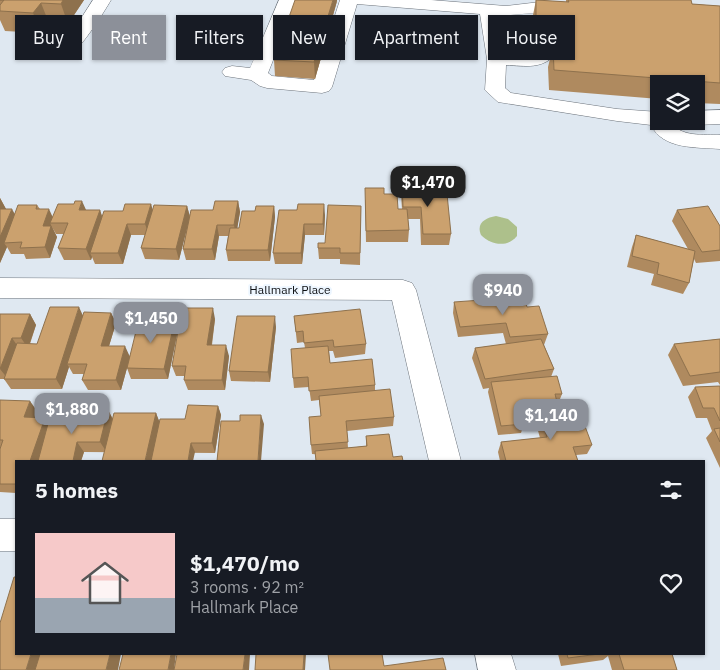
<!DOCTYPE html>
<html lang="en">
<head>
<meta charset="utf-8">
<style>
  :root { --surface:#171b24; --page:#20242c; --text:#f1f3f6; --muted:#9ea1a6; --accent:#8c9099 }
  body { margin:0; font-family:"IBM Plex Sans",sans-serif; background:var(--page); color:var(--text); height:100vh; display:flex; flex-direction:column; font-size:19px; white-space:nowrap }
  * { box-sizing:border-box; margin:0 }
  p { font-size:16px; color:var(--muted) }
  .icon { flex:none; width:28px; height:28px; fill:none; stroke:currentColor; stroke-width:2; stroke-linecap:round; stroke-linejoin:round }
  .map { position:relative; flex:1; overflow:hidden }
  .side { position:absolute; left:15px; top:460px; width:690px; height:195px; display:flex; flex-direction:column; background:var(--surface); border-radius:0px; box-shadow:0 1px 4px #0004 }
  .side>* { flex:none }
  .top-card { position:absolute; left:15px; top:15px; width:690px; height:45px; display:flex; gap:10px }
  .tools { position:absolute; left:650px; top:75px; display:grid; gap:10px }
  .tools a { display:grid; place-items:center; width:55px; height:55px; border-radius:0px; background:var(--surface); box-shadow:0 1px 4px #0004; font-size:25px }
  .price { position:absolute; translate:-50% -42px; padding:0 11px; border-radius:10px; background:var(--accent); color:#fff; font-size:16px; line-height:32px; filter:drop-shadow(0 1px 2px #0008) }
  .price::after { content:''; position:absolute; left:50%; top:30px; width:15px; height:11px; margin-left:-8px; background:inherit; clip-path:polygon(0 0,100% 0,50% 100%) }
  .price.active { background:#222; color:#fff }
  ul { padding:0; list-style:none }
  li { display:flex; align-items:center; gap:15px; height:125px; padding:0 20px }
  li span { display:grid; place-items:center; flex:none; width:140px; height:100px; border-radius:0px; color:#555 }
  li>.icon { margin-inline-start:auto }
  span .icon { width:60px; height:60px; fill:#fffc; stroke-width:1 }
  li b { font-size:21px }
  h2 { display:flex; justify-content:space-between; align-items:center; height:60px; padding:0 20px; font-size:21px }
  .tag { padding:0 18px; border-radius:0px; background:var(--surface); box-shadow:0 1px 4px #0004; font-size:18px; line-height:45px }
  .tag.active { background:var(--accent); color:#fff }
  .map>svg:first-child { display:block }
</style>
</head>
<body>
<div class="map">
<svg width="720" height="670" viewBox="0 0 720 670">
  <rect width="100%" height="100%" fill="#dfe8f1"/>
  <path fill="#adc08b" d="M496 216 508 219 517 227V236C507 248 491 245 481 235 476 223 485 218 496 216Z"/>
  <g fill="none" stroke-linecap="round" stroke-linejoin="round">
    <g stroke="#6c737b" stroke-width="1">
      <path id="minor" d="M93 0H111C104 12 81 49 70 54 66 55 62 54 58 53L55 49 80 20Z
        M279 0H297L268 73 272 76 314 80 340 0H431L506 6 540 2 546 3 555 17 557 52C544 70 525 66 506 65L505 88 511 93 617 109 659 112V121H671C679 138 705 134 720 135V149C697 147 663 150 651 125L617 121 498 102 485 90 487 59 480 14 357 4 332 87 329 91 322 93 267 88 260 86 251 80 225 76 222 72 225 68 232 66 250 68ZM534 13 537 17V50L532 54 506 53 498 16Z
        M720 110V124L696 125 688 121H696V111Z
        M0 278 403 280 412 283 416 290 461 461H429L392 300 0 298Z
        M0 519H16V551H0Z
        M475 654H511L516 670H478Z"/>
    </g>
    <use href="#minor" fill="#fff" fill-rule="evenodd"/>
  </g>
  <path fill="#af8a5f" d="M0 0H84L68 24 49 23 41 33 5 31 0 20Z
    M536 0 566 2V0H691L692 4 720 6V104L696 103V84H659V99L549 90 548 67 553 47 567 48V45L532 42V20Z
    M337 1 315 79 275 76 274 60Z
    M402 183 428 194 451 234 449 245H421L420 219H408L409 230 408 242H366L365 200 384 194 398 209H402L401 195Z
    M0 198 6 209 15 214 37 205 40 209 53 217 86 210H100L102 217 151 204 152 210 187 206 190 217 213 210 238 201 240 212 237 228H239L255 211 274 206 275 217 270 261H228L226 250 228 236H219L215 260H186L183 249 188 223 179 260 145 259 141 248 145 235H131L123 264H95L92 257 91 260H64L58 248 64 234H56L52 227 57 237 50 258 26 259 24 254H11L7 247 0 263Z
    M361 206 360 265 340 264V259H319L318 248 325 243Z
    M297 210 325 215 324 235H305L302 264H275L273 253Z
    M677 210 720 226V261L696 263 694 259 689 283 683 294 651 285 654 274 627 267 632 247 636 235 688 249 672 221Z
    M454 302 527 307 548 334 544 345 554 369 551 377 562 394 558 404 559 410 557 415 592 445 587 454 576 455 578 461H500L498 452 501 442 540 438 537 427 539 421 524 422V424L521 433 498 435 488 392 489 388 483 389 472 358 475 348 506 344 503 333 458 337 453 313Z
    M111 313 116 323 109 346 130 356 175 319 178 330 168 379H131L127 368 121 390H88L82 380 84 374H73L69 367 62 389H11L4 379H0V314H30L36 325 30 344H37L83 315Z
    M294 316 366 344 365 354 335 358 333 351H329L330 363 375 385V390L394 417 393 426 347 431 348 448 366 446V436L393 457 403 461 312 454 311 445 321 416 319 400 311 401 309 387 294 388 293 378 305 348 304 342 297 343Z
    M215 319 212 345 229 356 225 390H188L184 380 185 376H176L172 366Z
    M276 327 270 382 231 381 229 371Z
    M720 339V385L718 382 683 386 668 355 674 344Z
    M720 386V468L706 438 712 431 707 418H696L688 397 695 387Z
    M0 400 37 411 35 418H45L48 424 74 420 108 410 113 419 156 413 159 422 185 419 218 406 221 415 215 453 84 452 81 461H16V493L0 492Z
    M558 654H672L677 670H612L608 656 603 660 561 666Z"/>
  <path fill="#8e714d" d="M63 0H84L68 24 61 4Z
    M333 0H337V1L315 79 314 62Z
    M41 3 49 23 41 33 33 13Z
    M0 198 6 209 0 218Z
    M82 201 87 212 79 210Z
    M238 201 240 212 236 236 234 225Z
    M151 204 154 215 149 235 145 224Z
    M324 204 325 215 324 235 323 224Z
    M187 206 190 217 179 260 176 249Z
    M274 206 275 217 270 261 268 250Z
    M12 209 18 220 4 243 7 247 0 263V237Z
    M49 209 54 220 50 223 57 237 50 258 45 247 43 226Z
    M100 210 104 222 90 253 92 257 91 260 86 249Z
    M127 224 131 235 123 264 118 253Z
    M304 224 305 235 302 264 301 253Z
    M217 225 219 236 215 260 212 249Z
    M79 307 84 318 67 364 69 367 62 389 56 379Z
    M213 308 215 319 210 356 207 345Z
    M111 313 116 323 106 356 101 346Z
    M30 314 36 325 28 348 21 338Z
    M275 316 276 327 270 382 268 372Z
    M175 319 178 330 168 379 164 369Z
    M12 338 19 348 8 379 0 369Z
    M226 345 229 356 225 390 222 380Z
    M125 346 130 357 121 390 116 380Z
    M30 401 37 411 31 427 24 417Z
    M218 406 221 415 215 453 212 443Z
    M108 410 113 420 106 451 100 442Z
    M156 413 160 423 152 461H145Z
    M261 415 264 424 261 461H258Z
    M45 418 51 428 40 461H30Z
    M77 442 84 452 81 461H73Z
    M191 443 195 452 193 461H188Z
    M31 654H45L41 670H26Z
    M110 654H121L118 670H106Z
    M171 654H176L174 670H168Z
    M245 654H250L249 670H243Z
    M304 654H306L305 670H303Z"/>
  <path fill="#cba16e" stroke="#8e714d" d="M0 0H63L61 4 41 3 33 13 0 11V5L4 0Z
    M295 0H333L314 62 274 60Z
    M536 0 569 2 568 0H691L692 4 720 6V83L554 70 553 47 573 48 572 24 536 22Z
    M402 183 428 184V194H447L451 234H423L421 207H403Z
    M365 188H384V194H397L398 209H407L409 230 366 231Z
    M75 201H82L79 210H100L86 249 58 248 68 223H50L58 204H74Z
    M215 201H238L234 225H217L212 249H183L191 210H213Z
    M125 204H151L145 224H127L118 253H90L104 211H123Z
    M298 204H324L323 224H304L301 253H273L279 210H297Z
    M18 205H37L36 209H49L43 226H51L45 247 20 248 22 242 4 243Z
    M154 205 187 206 176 249 141 248Z
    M328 205 361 206 360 253H340V248H318V243H325Z
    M256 206H274L268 250H226L230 228H239L242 211H255Z
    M708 206 720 226V250L702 252 677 210Z
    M0 209H12L0 237Z
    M636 235 695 251 689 283 657 274 659 263 632 256Z
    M524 297 527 307 539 306 548 334 510 337 506 323 460 327 454 302Z
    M50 307H79L56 379H4L17 343 37 344Z
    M182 308H213L207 345H226L222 380H184L186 366H172Z
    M360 309 366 344 334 347 333 340 304 343 303 331 296 332 294 316Z
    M84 312 111 313 101 346H125L116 380H82L87 364H67Z
    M0 314H30L21 338H12L0 369Z
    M237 316H275L268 372 229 371Z
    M139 319H175L164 369 127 368Z
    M541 339 554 369 485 379 475 348Z
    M720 339V372L690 376 674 344Z
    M328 346 330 363 372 359 375 385 309 391 308 377 293 378 291 349Z
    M557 376 562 394H555L559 410 522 413 524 424 501 426 491 382Z
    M720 386V421L714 408H703L695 387Z
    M390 389 394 417 346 421 348 442 311 445 309 417 321 416 319 396Z
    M0 400 30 401 24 417 45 418 30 461H16V484H0V449L3 440H0Z
    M188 405 218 406 212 443H191L188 461H151L160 419H185Z
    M77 410H108L100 442H77L73 461H38L49 420H74Z
    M114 413H156L145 461H102Z
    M580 413 592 445 573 447 578 461H506L501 442 547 437 540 417Z
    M240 415H261L258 461H217L221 421H240Z
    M720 428V442L714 429Z
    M389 434 393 457 402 456 403 461H316L315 451 367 446 366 436Z
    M14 577H16V654H31L26 670H0V623Z
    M40 654H110L106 670H35Z
    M123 654H171L168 670H119Z
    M177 654H245L243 670H174Z
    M256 654H304L303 670H255Z
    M328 654H382L384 666 443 658 446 670H330Z
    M567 654H599L568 658Z
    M619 654H672L677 670H624Z"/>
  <g text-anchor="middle" stroke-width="4" stroke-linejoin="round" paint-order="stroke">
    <g font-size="12" fill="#0d0f12" stroke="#edf6ff">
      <text x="290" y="294">Hallmark Place</text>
    </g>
  </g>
</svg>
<div class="tools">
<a><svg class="icon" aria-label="layers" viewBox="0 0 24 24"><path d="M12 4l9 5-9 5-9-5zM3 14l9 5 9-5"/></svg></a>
</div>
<b class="price active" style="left:428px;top:208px">$1,470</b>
<b class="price" style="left:503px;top:316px">$940</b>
<b class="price" style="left:151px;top:344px">$1,450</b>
<b class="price" style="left:72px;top:435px">$1,880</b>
<b class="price" style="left:551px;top:441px">$1,140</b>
<div class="top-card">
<a class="tag">Buy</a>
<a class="tag active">Rent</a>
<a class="tag">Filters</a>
<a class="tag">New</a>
<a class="tag">Apartment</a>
<a class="tag">House</a>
</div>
<section class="side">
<h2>5 homes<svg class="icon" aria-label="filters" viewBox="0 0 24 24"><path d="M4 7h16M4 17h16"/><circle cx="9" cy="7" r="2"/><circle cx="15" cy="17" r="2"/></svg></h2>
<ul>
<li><span style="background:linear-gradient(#f6c9c9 65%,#9aa5b1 0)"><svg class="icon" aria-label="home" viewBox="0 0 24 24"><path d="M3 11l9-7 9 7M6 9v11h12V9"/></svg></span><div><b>$1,470/mo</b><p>3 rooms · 92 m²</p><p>Hallmark Place</p></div><svg class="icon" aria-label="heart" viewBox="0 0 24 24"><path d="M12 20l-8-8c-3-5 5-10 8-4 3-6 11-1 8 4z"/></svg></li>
</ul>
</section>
</div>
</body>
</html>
